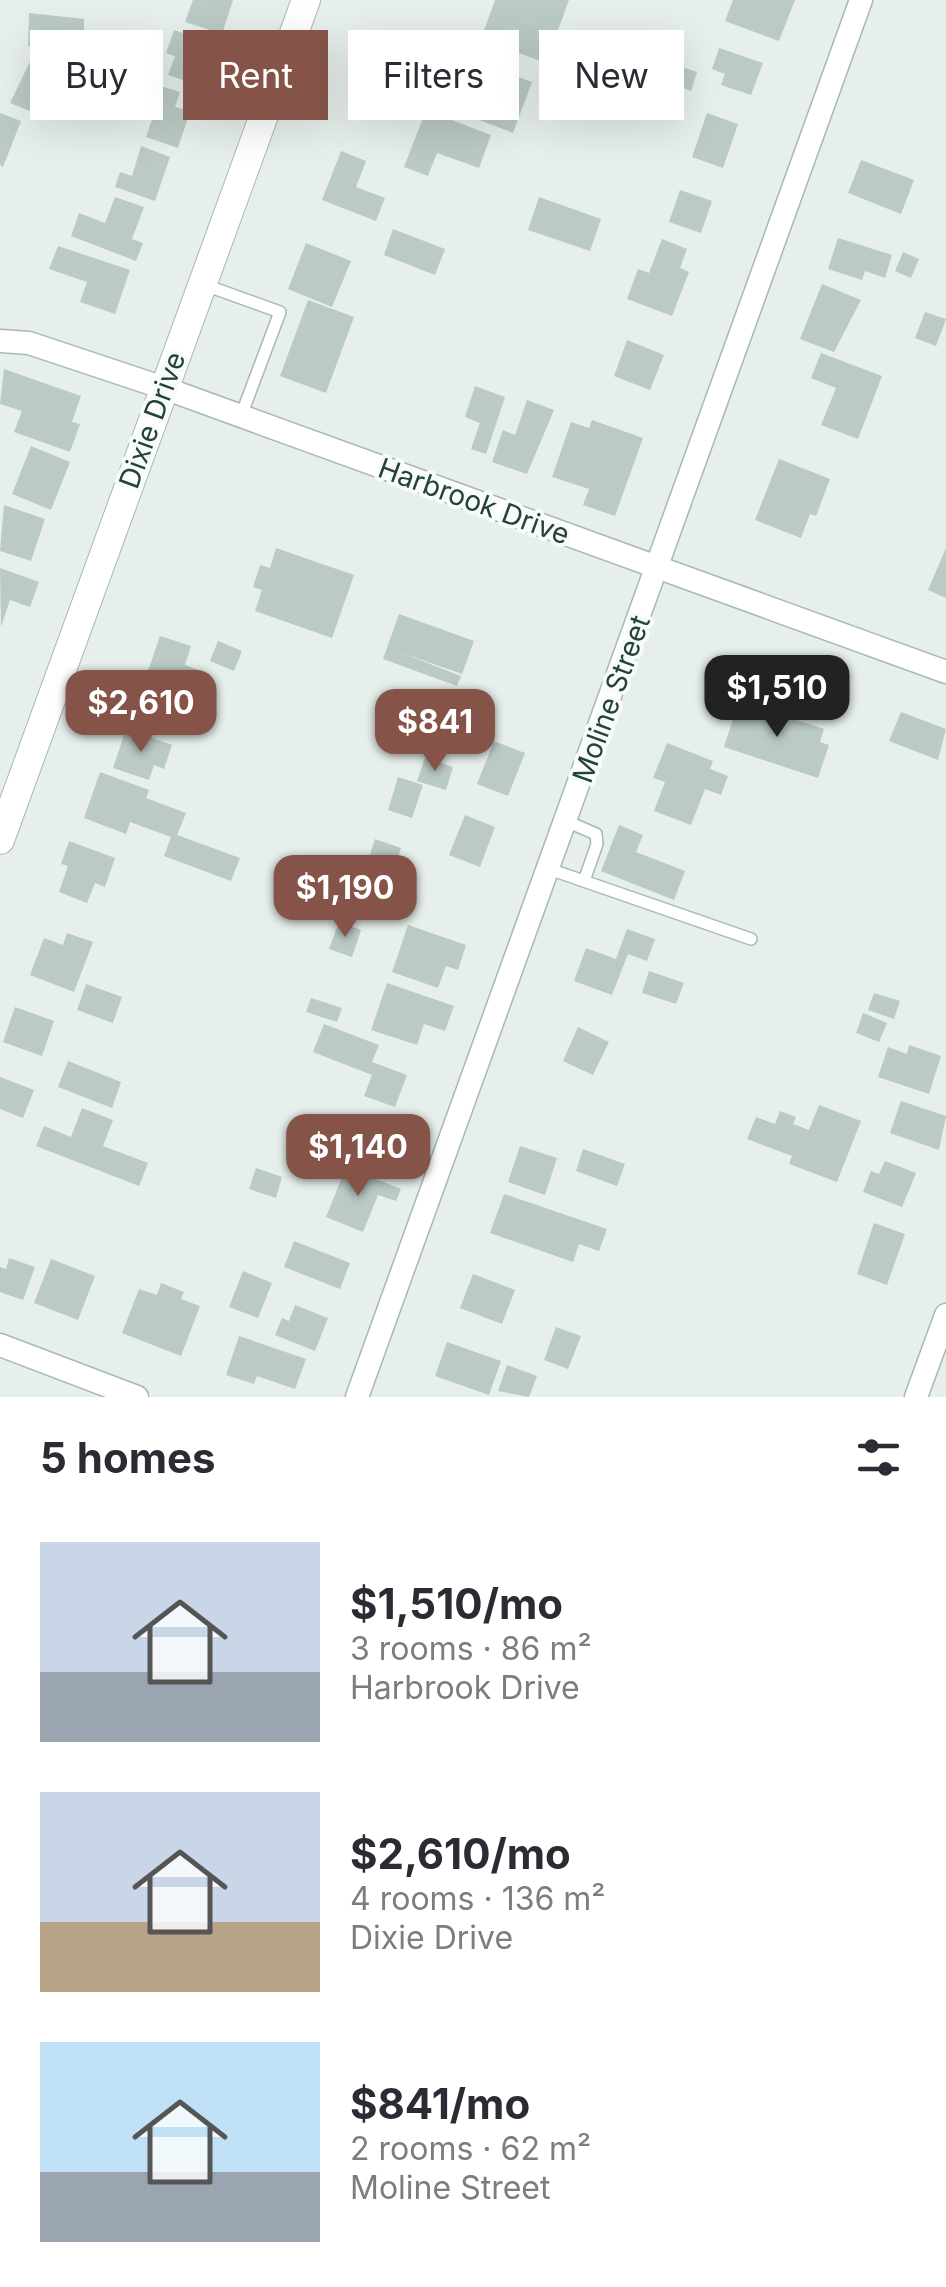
<!DOCTYPE html>
<html lang="en">
<head>
<meta charset="utf-8">
<style>
  :root { --surface:#fff; --page:#f7f7f7; --text:#2b2b33; --muted:#7c7c81; --accent:#855347 }
  body { margin:0; font-family:Inter,sans-serif; background:var(--page); color:var(--text); height:100vh; display:flex; flex-direction:column; font-size:38px; white-space:nowrap }
  * { box-sizing:border-box; margin:0 }
  p { font-size:32px; color:var(--muted) }
  .icon { flex:none; width:55px; height:55px; fill:none; stroke:currentColor; stroke-width:2; stroke-linecap:round; stroke-linejoin:round }
  .map { position:relative; height:1397px; overflow:hidden }
  .panel { display:flex; flex-direction:column; background:var(--surface); flex:1 }
  .panel>* { flex:none }
  .top-card { position:absolute; left:30px; top:30px; width:888px; height:90px; display:flex; gap:20px }
  .price { position:absolute; translate:-50% -85px; padding:0 22px; border-radius:20px; background:var(--accent); color:#fff; font-size:32px; line-height:65px; filter:drop-shadow(0 2px 5px #0008) }
  .price::after { content:''; position:absolute; left:50%; top:60px; width:30px; height:22px; margin-left:-15px; background:inherit; clip-path:polygon(0 0,100% 0,50% 100%) }
  .price.active { background:#222; color:#fff }
  ul { padding:0; list-style:none }
  li { display:flex; align-items:center; gap:30px; height:250px; padding:0 40px }
  li span { display:grid; place-items:center; flex:none; width:280px; height:200px; border-radius:0px; color:#555 }
  li>.icon { margin-inline-start:auto }
  span .icon { width:120px; height:120px; fill:#fffc; stroke-width:1 }
  li b { font-size:42px }
  h2 { display:flex; justify-content:space-between; align-items:center; height:120px; padding:0 40px; font-size:42px }
  .chip { padding:0 35px; border-radius:0px; background:var(--surface); box-shadow:0 10px 40px #0002; font-size:35px; line-height:90px }
  .chip.active { background:var(--accent); color:#fff }
  .map>svg:first-child { display:block }
</style>
</head>
<body>
<div class="map">
<svg width="946" height="1397" viewBox="0 0 946 1397">
  <rect width="100%" height="100%" fill="#e6efeb"/>
  <path fill="#bbcac4" d="M193 0H233L222 34 185 22Z
    M495 0H569L546 63 481 39Z
    M733 0H795L779 41 725 21Z
    M29 13 84 19V48L28 46Z
    M174 30 216 44 201 86 168 75 175 56 166 53Z
    M37 47 107 70 97 96 63 83 65 77 58 74 48 100 53 103 47 118 10 103Z
    M719 48 763 63 751 95 721 85 725 74 712 69Z
    M472 60 532 82 513 133 453 110Z
    M676 65 697 72 691 91 669 83Z
    M151 83 180 92 175 107 190 111 178 148 146 137 158 102 146 98Z
    M426 110 491 135 479 168 437 153 428 176 404 167Z
    M0 113 21 121 3 167 0 165Z
    M707 113 738 124 723 168 692 157Z
    M141 146 170 157 155 201 115 187 120 172 132 176Z
    M341 151 366 161 356 187 385 198 376 221 322 200Z
    M861 160 914 180 901 214 848 193Z
    M680 190 712 201 701 233 669 222Z
    M115 197 144 207 132 239 143 243 136 261 71 236 79 213 105 223Z
    M539 197 601 219 590 251 528 230Z
    M393 229 445 249 435 275 384 255Z
    M838 238 892 255 885 278 865 271 862 280 828 269Z
    M662 239 687 249 680 268 689 272 672 316 627 299 638 269 649 273Z
    M306 243 351 261 332 307 288 289Z
    M58 246 130 270 115 314 80 302 87 282 49 269Z
    M903 252 919 259 911 278 895 271Z
    M822 284 861 300 834 352 800 339Z
    M308 300 354 317 326 393 280 376Z
    M925 312 946 319 936 346 915 338Z
    M627 340 664 355 650 390 614 376Z
    M821 353 882 376 858 439 821 425 836 388 811 378Z
    M4 369 81 396 72 422 80 424 70 452 14 432 22 411 0 404Z
    M475 386 505 397 486 454 471 449 480 423 465 417Z
    M527 400 554 410 527 474 492 462 503 430 515 435Z
    M592 420 643 438 615 516 583 505 589 489 552 477 571 422 589 428Z
    M31 446 70 462 51 510 12 494Z
    M779 459 830 479 816 516 810 514 801 538 755 520Z
    M4 505 45 519 31 561 0 551Z
    M276 548 354 575 332 638 255 611 262 590 253 587 260 565 270 568Z
    M946 548V598L928 590Z
    M0 568 39 582 30 607 10 600 1 627Z
    M399 614 474 641 462 674 399 652 461 676 457 686 383 659Z
    M160 636 191 646 185 665 204 672 198 688 148 671Z
    M218 641 242 651 234 671 210 661Z
    M739 701 824 729 820 742 829 745 818 778 724 747Z
    M901 712 946 729 938 760 889 741Z
    M126 729 172 745 164 769 154 765 149 780 113 768Z
    M494 741 525 753 508 796 477 784Z
    M667 743 713 761 710 769 728 776 721 795 705 789 691 825 654 811 665 782 653 778Z
    M425 758 453 767 446 790 417 781Z
    M100 772 149 790 146 798 186 813 177 835 240 858 231 881 164 856 171 837 130 822 126 834 84 818Z
    M398 777 423 785 412 818 388 810Z
    M465 815 495 827 480 867 449 855Z
    M619 825 643 835 636 852 685 871 674 900 601 871Z
    M375 839 401 848 386 893 360 885Z
    M69 841 115 858 105 887 95 883 87 903 59 892 68 866 61 864Z
    M339 922 361 930 352 957 329 949Z
    M408 925 466 945 458 970 446 966 438 988 392 972Z
    M627 929 655 939 647 961 628 954 612 995 574 981 586 948 616 959Z
    M67 933 93 942 74 992 30 975 44 938 63 945Z
    M649 971 684 983 676 1004 642 993Z
    M387 983 454 1006 445 1031 424 1024 417 1045 371 1030Z
    M86 984 122 997 113 1023 77 1010Z
    M874 993 900 1001 894 1019 868 1010Z
    M311 998 342 1008 337 1022 306 1012Z
    M15 1007 54 1021 42 1056 3 1042Z
    M863 1013 887 1023 879 1042 856 1033Z
    M324 1024 379 1045 372 1062 407 1075 395 1107 364 1096 372 1075 313 1052Z
    M578 1027 609 1042 593 1075 563 1061Z
    M909 1045 941 1056 929 1094 878 1077 888 1047 907 1054Z
    M68 1061 121 1082 112 1108 58 1087Z
    M0 1077 34 1090 23 1118 0 1109Z
    M901 1101 946 1116 939 1150 890 1133Z
    M819 1105 861 1121 837 1182 789 1164 792 1156 747 1139 756 1117 775 1124 780 1111 796 1117 793 1124 809 1130Z
    M82 1108 113 1120 103 1146 148 1163 139 1186 36 1146 44 1126 71 1137Z
    M359 1116 389 1126 377 1161 336 1147 333 1158 308 1149 318 1120 354 1132Z
    M520 1146 557 1158 545 1195 508 1182Z
    M583 1149 625 1164 617 1186 576 1171Z
    M885 1161 916 1173 902 1207 863 1192 871 1171 879 1174Z
    M346 1167 401 1189 396 1201 378 1195 363 1232 326 1217Z
    M256 1168 282 1177 276 1198 249 1189Z
    M504 1194 607 1229 599 1251 579 1244 573 1262 490 1233Z
    M874 1223 905 1234 887 1285 857 1274Z
    M294 1241 350 1263 340 1289 284 1267Z
    M9 1258 35 1267 23 1300 0 1292V1267L6 1269Z
    M51 1259 95 1276 78 1320 34 1303Z
    M243 1271 272 1283 258 1318 229 1307Z
    M473 1274 515 1290 502 1324 460 1308Z
    M161 1283 184 1292 181 1299 200 1306 181 1356 122 1333 139 1289 157 1295Z
    M295 1305 328 1318 315 1351 275 1335 282 1318 289 1321Z
    M556 1327 581 1336 568 1369 544 1360Z
    M239 1336 306 1359 295 1389 257 1376 254 1384 226 1375Z
    M447 1342 501 1361 489 1395 435 1376Z
    M507 1365 537 1376 529 1397 498 1391Z"/>
  <g fill="none" stroke-linecap="round" stroke-linejoin="round">
    <g stroke="#a8b8b2" stroke-width="14">
      <path id="service" d="M205 285 280 312 241 416
        M566 821 596 834 597 844 584 881
        M549 869 751 939"/>
    </g>
    <g stroke="#a8b8b2" stroke-width="25">
      <path id="minor" d="M0 341 29 343 164 388 946 672
        M0 1345 137 1397
        M357 1397 861 0
        M916 1397 946 1315"/>
    </g>
    <g stroke="#a8b8b2" stroke-width="30">
      <path id="tertiary" d="M0 840 306 0"/>
    </g>
    <use href="#service" stroke="#fff" stroke-width="11"/>
    <use href="#minor" stroke="#fff" stroke-width="22"/>
    <use href="#tertiary" stroke="#fff" stroke-width="28"/>
  </g>
  <g text-anchor="middle" stroke-width="8" stroke-linejoin="round" paint-order="stroke">
    <g font-size="28" fill="#24423a" stroke="#f7fbf9">
      <text transform="translate(152 420) rotate(-70)" y="10">Dixie Drive</text>
      <text transform="translate(474 501) rotate(20)" y="10">Harbrook Drive</text>
      <text transform="translate(611 699) rotate(-70)" y="10">Moline Street</text>
    </g>
  </g>
</svg>
<b class="price active" style="left:777px;top:740px">$1,510</b>
<b class="price" style="left:141px;top:755px">$2,610</b>
<b class="price" style="left:435px;top:774px">$841</b>
<b class="price" style="left:345px;top:940px">$1,190</b>
<b class="price" style="left:358px;top:1199px">$1,140</b>
<div class="top-card">
<a class="chip">Buy</a>
<a class="chip active">Rent</a>
<a class="chip">Filters</a>
<a class="chip">New</a>
</div>
</div>
<section class="panel">
<h2>5 homes<svg class="icon" aria-label="filters" viewBox="0 0 24 24"><path d="M4 7h16M4 17h16"/><circle cx="9" cy="7" r="2"/><circle cx="15" cy="17" r="2"/></svg></h2>
<ul>
<li><span style="background:linear-gradient(#c9d6e8 65%,#9aa5b1 0)"><svg class="icon" aria-label="home" viewBox="0 0 24 24"><path d="M3 11l9-7 9 7M6 9v11h12V9"/></svg></span><div><b>$1,510/mo</b><p>3 rooms · 86 m²</p><p>Harbrook Drive</p></div></li>
<li><span style="background:linear-gradient(#c9d6e8 65%,#b9a48a 0)"><svg class="icon" aria-label="home" viewBox="0 0 24 24"><path d="M3 11l9-7 9 7M6 9v11h12V9"/></svg></span><div><b>$2,610/mo</b><p>4 rooms · 136 m²</p><p>Dixie Drive</p></div></li>
<li><span style="background:linear-gradient(#bfe0f5 65%,#9aa5b1 0)"><svg class="icon" aria-label="home" viewBox="0 0 24 24"><path d="M3 11l9-7 9 7M6 9v11h12V9"/></svg></span><div><b>$841/mo</b><p>2 rooms · 62 m²</p><p>Moline Street</p></div></li>
</ul>
</section>
</body>
</html>
